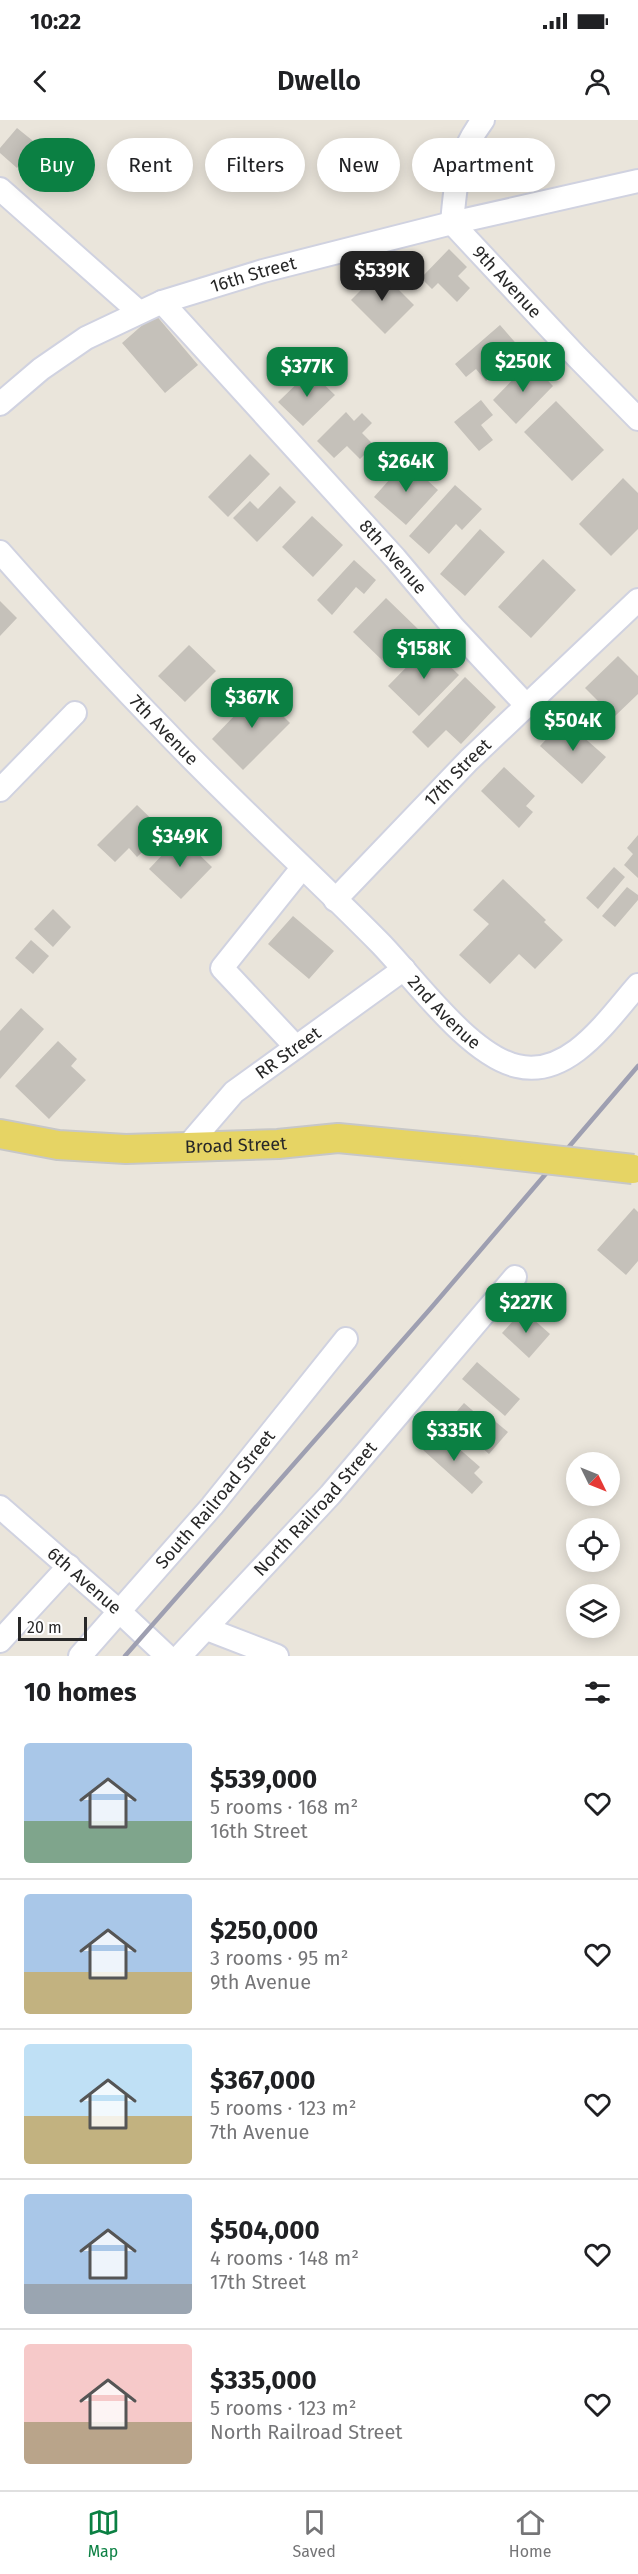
<!DOCTYPE html>
<html lang="en">
<head>
<meta charset="utf-8">
<style>
  :root { --surface:#fff; --page:#f6f6f6; --text:#202124; --muted:#757577; --line:#e0e0e0; --accent:#0b8043 }
  body { margin:0; font-family:"Fira Sans",sans-serif; background:var(--page); color:var(--text); height:100vh; display:flex; flex-direction:column; font-size:22px; white-space:nowrap }
  * { box-sizing:border-box; margin:0 }
  p { font-size:20px; color:var(--muted) }
  .icon { flex:none; width:33px; height:33px; fill:none; stroke:currentColor; stroke-width:2; stroke-linecap:round; stroke-linejoin:round }
  .map { position:relative; height:1536px; overflow:hidden }
  .panel { display:flex; flex-direction:column; background:var(--surface); flex:1 }
  .panel>* { flex:none }
  .top-card { position:absolute; left:18px; top:18px; width:603px; height:54px; display:flex; gap:12px }
  .needle { width:39px; rotate:133deg }
  .fabs { position:absolute; left:566px; top:1332px; display:grid; gap:12px }
  .fabs a { display:grid; place-items:center; width:54px; height:54px; border-radius:50%; background:var(--surface); box-shadow:0 3px 15px #0003; font-size:30px }
  .scale { position:absolute; left:18px; bottom:15px; width:69px; box-sizing:border-box; padding-left:6px; border:3px solid #282828; border-top:0; font-size:16px; line-height:21px; white-space:nowrap; color:#282828; -webkit-text-stroke:4px #fff; paint-order:stroke }
  .price { position:absolute; translate:-50% -51px; padding:0 14px; border-radius:12px; background:var(--accent); color:#fff; font-size:20px; line-height:39px; filter:drop-shadow(0 2px 3px #0008) }
  .price::after { content:''; position:absolute; left:50%; top:36px; width:18px; height:14px; margin-left:-9px; background:inherit; clip-path:polygon(0 0,100% 0,50% 100%) }
  .price.active { background:#222; color:#fff }
  ul { padding:0; list-style:none }
  li { display:flex; align-items:center; gap:18px; height:150px; padding:0 24px }
  li+li { border-top:2px solid var(--line) }
  li span { display:grid; place-items:center; flex:none; width:168px; height:120px; border-radius:6px; color:#555 }
  li>.icon { margin-inline-start:auto }
  span .icon { width:72px; height:72px; fill:#fffc; stroke-width:1 }
  li b { font-size:26px }
  h2 { display:flex; justify-content:space-between; align-items:center; height:72px; padding:0 24px; font-size:26px }
  .pill { padding:0 21px; border-radius:27px; background:var(--surface); box-shadow:0 3px 15px #0003; font-size:21px; line-height:54px }
  .pill.active { background:var(--accent); color:#fff }
  .status { display:flex; justify-content:space-between; align-items:center; height:42px; padding:0 30px; background:var(--surface); direction:ltr }
  .status svg { height:16px; fill:currentColor }
  header { display:flex; justify-content:space-between; align-items:center; height:78px; padding:0 24px; background:var(--surface); font-size:27px; font-weight:600 }
  .tabs { display:flex; justify-content:space-around; align-items:center; height:84px; border-top:2px solid var(--line); background:var(--surface); font-size:16px; color:var(--muted) }
  .tabs a { display:grid; justify-items:center; gap:3px }
  .tabs .active { color:var(--accent) }
  .map>svg:first-child { display:block }
</style>
</head>
<body>
<div class="status"><b>10:22</b><svg viewBox="0 0 49 12"><path d="M0 12V9h3v3zM5 12V6h3v6zM10 12V3h3v9zM15 12V0h3v12zM26 1h20v11H26zM47 4h2v5h-2z"/></svg></div>
<header><svg class="icon" aria-label="back" viewBox="0 0 24 24"><path d="M15 5l-7 7 7 7"/></svg>Dwello<svg class="icon" aria-label="person" viewBox="0 0 24 24"><circle cx="12" cy="8" r="4"/><path d="M4 21q1-7 8-7t8 7"/></svg></header>
<div class="map">
<svg width="638" height="1536" viewBox="0 0 638 1536">
  <rect width="100%" height="100%" fill="#eae5db"/>
  <path fill="#c5c1ba" d="M17 8 38 25 17 48 0 33V28Z
    M449 129 467 147 458 156 470 168 457 182 438 163 432 169 421 158Z
    M380 151 414 185 385 214 351 180Z
    M155 194 198 245 165 273 122 223Z
    M500 205 521 229 486 261 476 249 466 257 455 244Z
    M530 242 553 266 516 304 493 280Z
    M310 251 335 275 303 306 278 282Z
    M481 280 493 295 481 305 493 320 479 331 454 302Z
    M556 281 604 330 572 361 524 312Z
    M346 292 354 301 362 293 372 303 362 313 374 325 360 339 347 326 334 338 317 321Z
    M250 334 270 354 228 397 208 377Z
    M406 341 438 370 406 405 374 377Z
    M623 358 638 373V409L611 436 579 404Z
    M455 365 482 389 462 410 456 404 429 434 409 416Z
    M280 366 296 382 257 422 233 398 250 381 258 389Z
    M312 396 343 425 313 457 282 427Z
    M480 409 505 432 465 476 440 454Z
    M543 439 576 470 531 518 498 487Z
    M354 440 376 460 364 474 356 467 332 495 317 480Z
    M386 478 418 509 385 543 353 512Z
    M0 481 17 498 0 516Z
    M189 525 216 551 185 582 158 556Z
    M428 525 459 555 419 596 388 566Z
    M618 536 638 556V574L614 597 585 568Z
    M465 557 496 587 461 624 446 610 428 628 412 612Z
    M265 564 277 576 270 583 290 603 243 650 212 619Z
    M564 600 606 637 582 664 540 626Z
    M504 647 535 676 526 686 533 692 519 708 481 671Z
    M137 685 164 711 137 737 129 728 115 742 97 725Z
    M638 715V758L624 745 633 734 627 728Z
    M180 716 212 747 181 779 149 749Z
    M614 747 625 757 598 789 586 778Z
    M503 759 546 800 544 802 563 820 535 849 519 834 490 864 459 835 489 804 473 790Z
    M627 767 638 775V780L615 807 602 796Z
    M53 789 71 807 53 827 34 809Z
    M293 796 334 831 309 859 268 824Z
    M31 820 49 836 33 854 15 838Z
    M21 888 44 909 0 959V911Z
    M58 921 77 939 71 946 86 960 49 999 15 966Z
    M634 1088 638 1092V1141L626 1155 597 1130Z
    M523 1190 550 1214 529 1238 502 1213Z
    M477 1242 520 1279 505 1296 462 1259Z
    M464 1283 487 1303 491 1298 508 1312 489 1334 450 1299Z
    M440 1312 480 1347 474 1353 483 1362 472 1374 423 1330Z"/>
  <g fill="none" stroke-linecap="round" stroke-linejoin="round">
    <g stroke="#d0d2e0" stroke-width="26">
      <g id="minor">
        <path id="s1" d="M483 0C457 35 456 60 452 103L577 237 638 299"/>
        <path d="M0 69 139 192"/>
        <path id="s2" d="M162 182 395 438 454 508 526 585"/>
        <path id="s3" d="M0 284 41 249 86 218 162 182 263 151 452 103 638 61"/>
        <path id="s4" d="M0 432C53 492 107 552 163 609 233 683 309 751 380 823 414 858 469 935 517 946 569 959 608 899 638 865"/>
        <path d="M0 670 75 593"/>
        <path id="s5" d="M335 780 469 640 638 480"/>
        <path d="M296 927 222 848 302 748"/>
        <path id="s6" d="M185 1029 234 972 404 849"/>
        <path id="s7" d="M0 1387 119 1491 167 1536"/>
        <path d="M207 1509 277 1536"/>
        <path d="M0 1521 69 1446"/>
        <path id="s8" d="M80 1536 212 1386 346 1219"/>
        <path id="s9" d="M180 1536 330 1375 515 1157"/>
      </g>
    </g>
    <g stroke="#c7c7c7" stroke-width="32">
      <g id="major">
        <path id="s10" d="M0 1014 58 1025 126 1029 278 1024 338 1018 473 1031"/>
      </g>
    </g>
    <use href="#minor" stroke="#fff" stroke-width="22"/>
    <use href="#major" stroke="#e6d464" stroke-width="28"/>
    <path stroke="#9e9fb1" stroke-width="4.5" d="M125 1536 431 1188 638 946"/>
    <g stroke="#c7c7c7" stroke-width="32" stroke-linecap="butt">
      <path id="major-bridge" d="M473 1031 633 1049"/>
    </g>
    <use href="#major-bridge" stroke="#e6d464" stroke-width="28"/>
  </g>
  <g text-anchor="middle" stroke-width="4.5" stroke-linejoin="round" paint-order="stroke">
    <g font-size="18" fill="#282828" stroke="#fff">
      <text dy="6" stroke="none"><textPath href="#s3" startOffset="288">16th Street</textPath></text>
      <text dy="6" stroke="none"><textPath href="#s1" startOffset="190">9th Avenue</textPath></text>
      <text dy="6" stroke="none"><textPath href="#s2" startOffset="344">8th Avenue</textPath></text>
      <text dy="6" stroke="none"><textPath href="#s4" startOffset="242">7th Avenue</textPath></text>
      <text dy="6" stroke="none"><textPath href="#s5" startOffset="177">17th Street</textPath></text>
      <text dy="6" stroke="none"><textPath href="#s4" startOffset="640">2nd Avenue</textPath></text>
      <text dy="6" stroke="none"><textPath href="#s6" startOffset="142">RR Street</textPath></text>
      <text dy="6" stroke="none"><textPath href="#s10" startOffset="237">Broad Street</textPath></text>
      <text dy="6" stroke="none"><textPath href="#s8" startOffset="207">South Railroad Street</textPath></text>
      <text dy="6" stroke="none"><textPath href="#s9" startOffset="200">North Railroad Street</textPath></text>
      <text dy="6" stroke="none"><textPath href="#s7" startOffset="112">6th Avenue</textPath></text>
    </g>
  </g>
</svg>
<div class="fabs">
<a><svg class="needle" viewBox="-14 -14 28 28"><path d="M0-13l5 13h-10z" fill="#e53935"/><path d="M0 13l5-13h-10z" fill="#757577"/></svg></a>
<a><svg class="icon" aria-label="locate" viewBox="0 0 24 24"><circle cx="12" cy="12" r="6"/><path d="M12 2v4M12 18v4M2 12h4M18 12h4"/></svg></a>
<a><svg class="icon" aria-label="layers" viewBox="0 0 24 24"><path d="M12 4l9 5-9 5-9-5zM3 14l9 5 9-5"/></svg></a>
</div>
<div class="scale">20 m</div>
<b class="price active" style="left:382px;top:182px">$539K</b>
<b class="price" style="left:523px;top:273px">$250K</b>
<b class="price" style="left:307px;top:278px">$377K</b>
<b class="price" style="left:406px;top:373px">$264K</b>
<b class="price" style="left:424px;top:560px">$158K</b>
<b class="price" style="left:252px;top:609px">$367K</b>
<b class="price" style="left:573px;top:632px">$504K</b>
<b class="price" style="left:180px;top:748px">$349K</b>
<b class="price" style="left:526px;top:1214px">$227K</b>
<b class="price" style="left:454px;top:1342px">$335K</b>
<div class="top-card">
<a class="pill active">Buy</a>
<a class="pill">Rent</a>
<a class="pill">Filters</a>
<a class="pill">New</a>
<a class="pill">Apartment</a>
</div>
</div>
<section class="panel">
<h2>10 homes<svg class="icon" aria-label="filters" viewBox="0 0 24 24"><path d="M4 7h16M4 17h16"/><circle cx="9" cy="7" r="2"/><circle cx="15" cy="17" r="2"/></svg></h2>
<ul>
<li><span style="background:linear-gradient(#a9c7e8 65%,#7fa58c 0)"><svg class="icon" aria-label="home" viewBox="0 0 24 24"><path d="M3 11l9-7 9 7M6 9v11h12V9"/></svg></span><div><b>$539,000</b><p>5 rooms · 168 m²</p><p>16th Street</p></div><svg class="icon" aria-label="heart" viewBox="0 0 24 24"><path d="M12 20l-8-8c-3-5 5-10 8-4 3-6 11-1 8 4z"/></svg></li>
<li><span style="background:linear-gradient(#a9c7e8 65%,#c2b280 0)"><svg class="icon" aria-label="home" viewBox="0 0 24 24"><path d="M3 11l9-7 9 7M6 9v11h12V9"/></svg></span><div><b>$250,000</b><p>3 rooms · 95 m²</p><p>9th Avenue</p></div><svg class="icon" aria-label="heart" viewBox="0 0 24 24"><path d="M12 20l-8-8c-3-5 5-10 8-4 3-6 11-1 8 4z"/></svg></li>
<li><span style="background:linear-gradient(#bfe0f5 60%,#c2b280 0)"><svg class="icon" aria-label="home" viewBox="0 0 24 24"><path d="M3 11l9-7 9 7M6 9v11h12V9"/></svg></span><div><b>$367,000</b><p>5 rooms · 123 m²</p><p>7th Avenue</p></div><svg class="icon" aria-label="heart" viewBox="0 0 24 24"><path d="M12 20l-8-8c-3-5 5-10 8-4 3-6 11-1 8 4z"/></svg></li>
<li><span style="background:linear-gradient(#a9c7e8 75%,#9aa5b1 0)"><svg class="icon" aria-label="home" viewBox="0 0 24 24"><path d="M3 11l9-7 9 7M6 9v11h12V9"/></svg></span><div><b>$504,000</b><p>4 rooms · 148 m²</p><p>17th Street</p></div><svg class="icon" aria-label="heart" viewBox="0 0 24 24"><path d="M12 20l-8-8c-3-5 5-10 8-4 3-6 11-1 8 4z"/></svg></li>
<li><span style="background:linear-gradient(#f6c9c9 65%,#b9a48a 0)"><svg class="icon" aria-label="home" viewBox="0 0 24 24"><path d="M3 11l9-7 9 7M6 9v11h12V9"/></svg></span><div><b>$335,000</b><p>5 rooms · 123 m²</p><p>North Railroad Street</p></div><svg class="icon" aria-label="heart" viewBox="0 0 24 24"><path d="M12 20l-8-8c-3-5 5-10 8-4 3-6 11-1 8 4z"/></svg></li>
</ul>
</section>
<nav class="tabs">
<a class="active"><svg class="icon" aria-label="map" viewBox="0 0 24 24"><path d="M3 6l6-2 6 2 6-2v14l-6 2-6-2-6 2zM9 4v14M15 6v14"/></svg>Map</a>
<a><svg class="icon" aria-label="saved" viewBox="0 0 24 24"><path d="M7 4h10v16l-5-4-5 4z"/></svg>Saved</a>
<a><svg class="icon" aria-label="home" viewBox="0 0 24 24"><path d="M3 11l9-7 9 7M6 9v11h12V9"/></svg>Home</a>
</nav>
</body>
</html>
